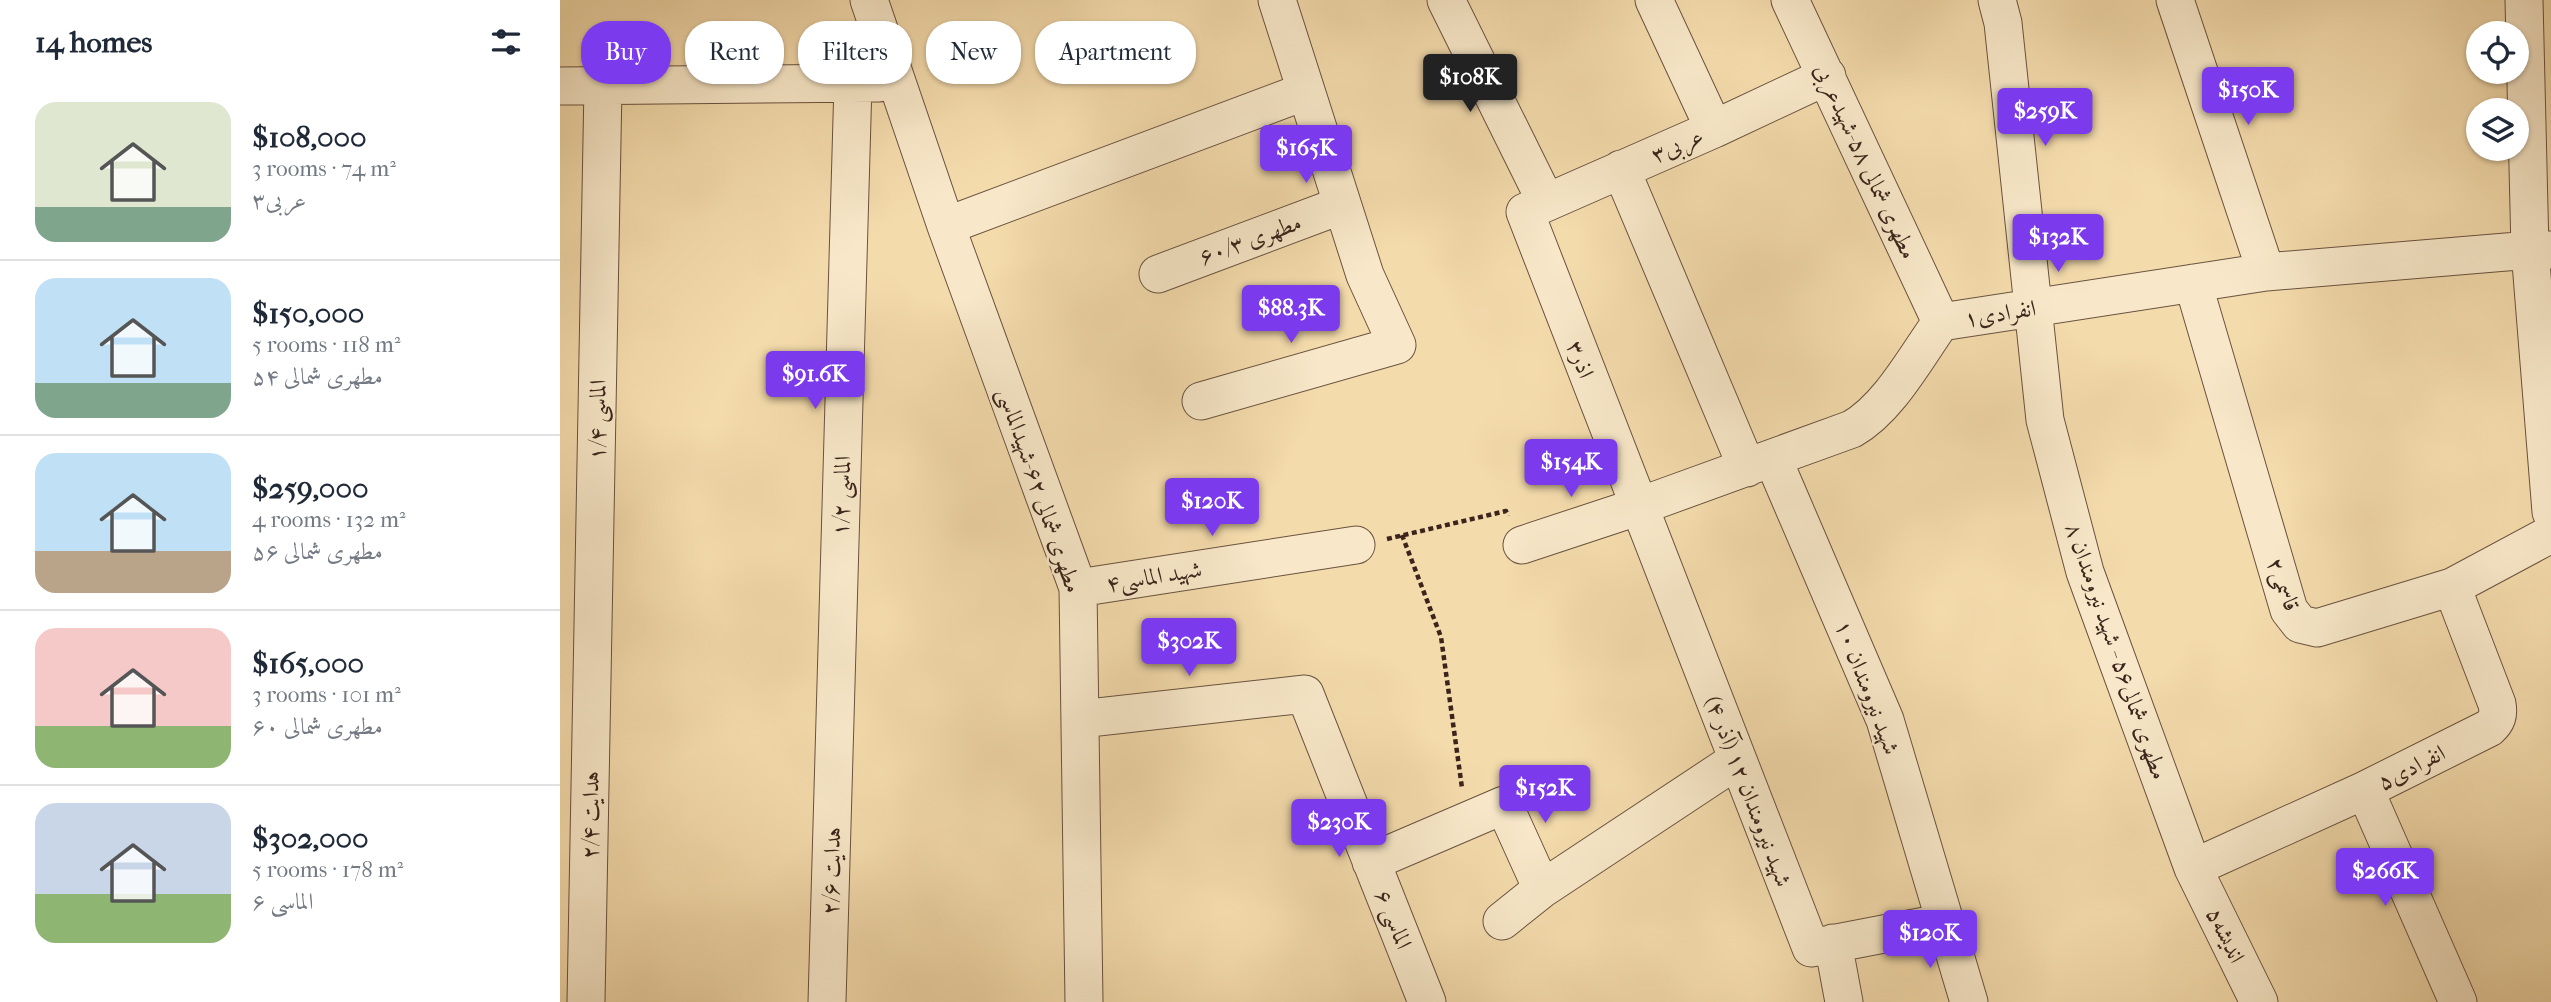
<!DOCTYPE html>
<html lang="en">
<head>
<meta charset="utf-8">
<style>
  :root { --surface:#fff; --page:#f6f6f7; --text:#1f2937; --muted:#747a83; --line:#e0e1e3; --accent:#7c3aed }
  body { margin:0; font-family:"IM FELL French Canon",Amiri,serif; background:var(--page); color:var(--text); height:100vh; display:flex; flex-direction:column; font-size:26px; white-space:nowrap }
  * { box-sizing:border-box; margin:0 }
  p { font-size:23px; color:var(--muted) }
  .icon { flex:none; width:38px; height:38px; fill:none; stroke:currentColor; stroke-width:2; stroke-linecap:round; stroke-linejoin:round }
  .map { position:relative; flex:1; overflow:hidden }
  .details { display:flex; flex-direction:column; background:var(--surface); width:560px }
  .details>* { flex:none }
  .guide { position:absolute; left:21px; top:21px; width:665px; height:63px; display:flex; gap:14px }
  .fabs { position:absolute; left:1906px; top:21px; display:grid; gap:14px }
  .fabs a { display:grid; place-items:center; width:63px; height:63px; border-radius:50%; background:var(--surface); box-shadow:0 2px 5px #0004; font-size:35px }
  .price { position:absolute; translate:-50% -60px; padding:0 16px; border-radius:7px; background:var(--accent); color:#fff; font-size:23px; line-height:46px; filter:drop-shadow(0 2px 4px #0008) }
  .price::after { content:''; position:absolute; left:50%; top:42px; width:21px; height:16px; margin-left:-10px; background:inherit; clip-path:polygon(0 0,100% 0,50% 100%) }
  .price.active { background:#222; color:#fff }
  ul { padding:0; list-style:none }
  li { display:flex; align-items:center; gap:21px; height:175px; padding:0 35px }
  li+li { border-top:2px solid var(--line) }
  li span { display:grid; place-items:center; flex:none; width:196px; height:140px; border-radius:21px; color:#555 }
  li>.icon { margin-inline-start:auto }
  span .icon { width:84px; height:84px; fill:#fffc; stroke-width:1 }
  li b { font-size:30px }
  h2 { display:flex; justify-content:space-between; align-items:center; height:84px; padding:0 35px; font-size:30px }
  .pill { padding:0 24px; border-radius:28px; background:var(--surface); box-shadow:0 2px 5px #0004; font-size:24px; line-height:63px }
  .pill.active { background:var(--accent); color:#fff }
  main { display:flex; flex:1; min-height:0 }
  .map>svg:first-child { display:block }
</style>
</head>
<body>
<main>
<section class="details">
<h2>14 homes<svg class="icon" aria-label="filters" viewBox="0 0 24 24"><path d="M4 7h16M4 17h16"/><circle cx="9" cy="7" r="2"/><circle cx="15" cy="17" r="2"/></svg></h2>
<ul>
<li><span style="background:linear-gradient(#dfe7d0 75%,#7fa58c 0)"><svg class="icon" aria-label="home" viewBox="0 0 24 24"><path d="M3 11l9-7 9 7M6 9v11h12V9"/></svg></span><div><b>$108,000</b><p>3 rooms · 74 m²</p><p>عربی۳</p></div></li>
<li><span style="background:linear-gradient(#bfe0f5 75%,#7fa58c 0)"><svg class="icon" aria-label="home" viewBox="0 0 24 24"><path d="M3 11l9-7 9 7M6 9v11h12V9"/></svg></span><div><b>$150,000</b><p>5 rooms · 118 m²</p><p>مطهری شمالی ۵۴</p></div></li>
<li><span style="background:linear-gradient(#bfe0f5 70%,#b9a48a 0)"><svg class="icon" aria-label="home" viewBox="0 0 24 24"><path d="M3 11l9-7 9 7M6 9v11h12V9"/></svg></span><div><b>$259,000</b><p>4 rooms · 132 m²</p><p>مطهری شمالی ۵۶</p></div></li>
<li><span style="background:linear-gradient(#f6c9c9 70%,#8fb573 0)"><svg class="icon" aria-label="home" viewBox="0 0 24 24"><path d="M3 11l9-7 9 7M6 9v11h12V9"/></svg></span><div><b>$165,000</b><p>3 rooms · 101 m²</p><p>مطهری شمالی ۶۰</p></div></li>
<li><span style="background:linear-gradient(#c9d6e8 65%,#8fb573 0)"><svg class="icon" aria-label="home" viewBox="0 0 24 24"><path d="M3 11l9-7 9 7M6 9v11h12V9"/></svg></span><div><b>$302,000</b><p>5 rooms · 178 m²</p><p>الماسی ۶</p></div></li>
</ul>
</section>
<div class="map">
<svg width="1991" height="1002" viewBox="0 0 1991 1002">
  <rect width="100%" height="100%" fill="#f4dbac"/>
  <filter id="stains"><feTurbulence type="fractalNoise" baseFrequency=".00286" numOctaves="4"/><feColorMatrix values="0 0 0 0 .2 0 0 0 0 .09 0 0 0 0 .02 0 0 0 .5 -.17"/></filter>
  <radialGradient id="worn" r=".72"><stop offset=".6" stop-color="#630" stop-opacity="0"/><stop offset="1" stop-color="#630" stop-opacity=".3"/></radialGradient>
  <g fill="none" stroke-linecap="round" stroke-linejoin="round">
    <g stroke="#69523f" stroke-width="39">
      <path id="minor" d="M309 0 386 226 518 588 524 1002
        M886 0 986 202
        M1094 0 1154 129
        M1230 0 1381 322
        M1437 0 1443 23 1485 420 1525 572 1633 868 1699 1002
        M1615 0 1706 272
        M1964 0 1970 250 1991 512
        M1267 76 1154 129 965 212 1251 948 1386 922
        M0 86 319 83
        M1061 169 1187 468
        M386 226 746 91
        M598 274 782 205
        M1633 283 1729 610 1740 624 1757 628 1892 587 1991 534
        M641 401 837 345 805 275 717 0
        M1213 459 1325 720 1409 1002
        M962 545 1077 507 1292 429C1329 408 1356 357 1381 322L1706 272 1970 250H1991
        M518 588 796 545
        M520 719 745 694 867 1002
        M1805 790 1898 1002
        M811 862 944 805 982 889 1177 760
        M1633 868 1805 790 1929 728C1937 721 1939 715 1937 704L1892 587
        M942 921 982 889
        M1273 943 1284 1002
        M26 1002 43 86
        M267 1002 293 83"/>
    </g>
    <path stroke="#3b241b" stroke-width="4.5" stroke-dasharray="5 3.5" stroke-linecap="butt" d="M842 535 881 637 902 788
      M827 539 946 511 948 516"/>
    <use href="#minor" stroke="#f8e8c9" stroke-width="37"/>
  </g>
  <g text-anchor="middle" stroke-width="5" stroke-linejoin="round" paint-order="stroke">
    <g font-size="23" fill="#3b241b" stroke="#f8e8c9">
      <text transform="translate(1117 145) rotate(-23)" y="8">عربی۳</text>
      <text transform="translate(1306 161) rotate(65)" y="8">مطهری شمالی ۵۸-شهیدعربی</text>
      <text transform="translate(690 239) rotate(-20)" y="8">مطهری ۶۰/۳</text>
      <text transform="translate(1440 313) rotate(-9)" y="8">انفرادی۱</text>
      <text transform="translate(1021 359) rotate(69)" y="8">اذر۳</text>
      <text transform="translate(37 420) rotate(-89)" y="8">الماسی ۱/۴</text>
      <text transform="translate(480 490) rotate(71)" y="8">مطهری شمالی ۶۲-شهیدالماسی</text>
      <text transform="translate(281 496) rotate(-88)" y="8">الماسی ۱/۲</text>
      <text transform="translate(594 576) rotate(-9)" y="8">شهید الماسی۴</text>
      <text transform="translate(1724 584) rotate(70)" y="8">قاسمی۲</text>
      <text transform="translate(1557 651) rotate(71)" y="8">مطهری شمالی۵۶ - شهید نیرومندان ۸</text>
      <text transform="translate(1308 687) rotate(69)" y="8">شهید نیرومندان ۱۰</text>
      <text transform="translate(1851 767) rotate(-27)" y="8">انفرادی۵</text>
      <text transform="translate(1189 791) rotate(69)" y="8">شهید نیرومندان ۱۲ (آذر ۴)</text>
      <text transform="translate(30 815) rotate(-89)" y="8">هدایت ۲/۴</text>
      <text transform="translate(271 871) rotate(-88)" y="8">هدایت ۲/۶</text>
      <text transform="translate(834 919) rotate(68)" y="8">الماسی ۶</text>
      <text transform="translate(1666 935) rotate(64)" y="8">اندیشه۵</text>
    </g>
  </g>
  <rect width="100%" height="100%" filter="url(#stains)"/>
  <rect width="100%" height="100%" fill="url(#worn)"/>
</svg>
<div class="fabs">
<a><svg class="icon" aria-label="locate" viewBox="0 0 24 24"><circle cx="12" cy="12" r="6"/><path d="M12 2v4M12 18v4M2 12h4M18 12h4"/></svg></a>
<a><svg class="icon" aria-label="layers" viewBox="0 0 24 24"><path d="M12 4l9 5-9 5-9-5zM3 14l9 5 9-5"/></svg></a>
</div>
<b class="price active" style="left:910px;top:114px">$108K</b>
<b class="price" style="left:1688px;top:127px">$150K</b>
<b class="price" style="left:1485px;top:148px">$259K</b>
<b class="price" style="left:746px;top:185px">$165K</b>
<b class="price" style="left:1498px;top:274px">$132K</b>
<b class="price" style="left:731px;top:345px">$88.3K</b>
<b class="price" style="left:255px;top:411px">$91.6K</b>
<b class="price" style="left:1011px;top:499px">$154K</b>
<b class="price" style="left:652px;top:538px">$120K</b>
<b class="price" style="left:629px;top:678px">$302K</b>
<b class="price" style="left:985px;top:825px">$152K</b>
<b class="price" style="left:779px;top:859px">$230K</b>
<b class="price" style="left:1825px;top:908px">$266K</b>
<b class="price" style="left:1370px;top:970px">$120K</b>
<div class="guide">
<a class="pill active">Buy</a>
<a class="pill">Rent</a>
<a class="pill">Filters</a>
<a class="pill">New</a>
<a class="pill">Apartment</a>
</div>
</div>
</main>
</body>
</html>
